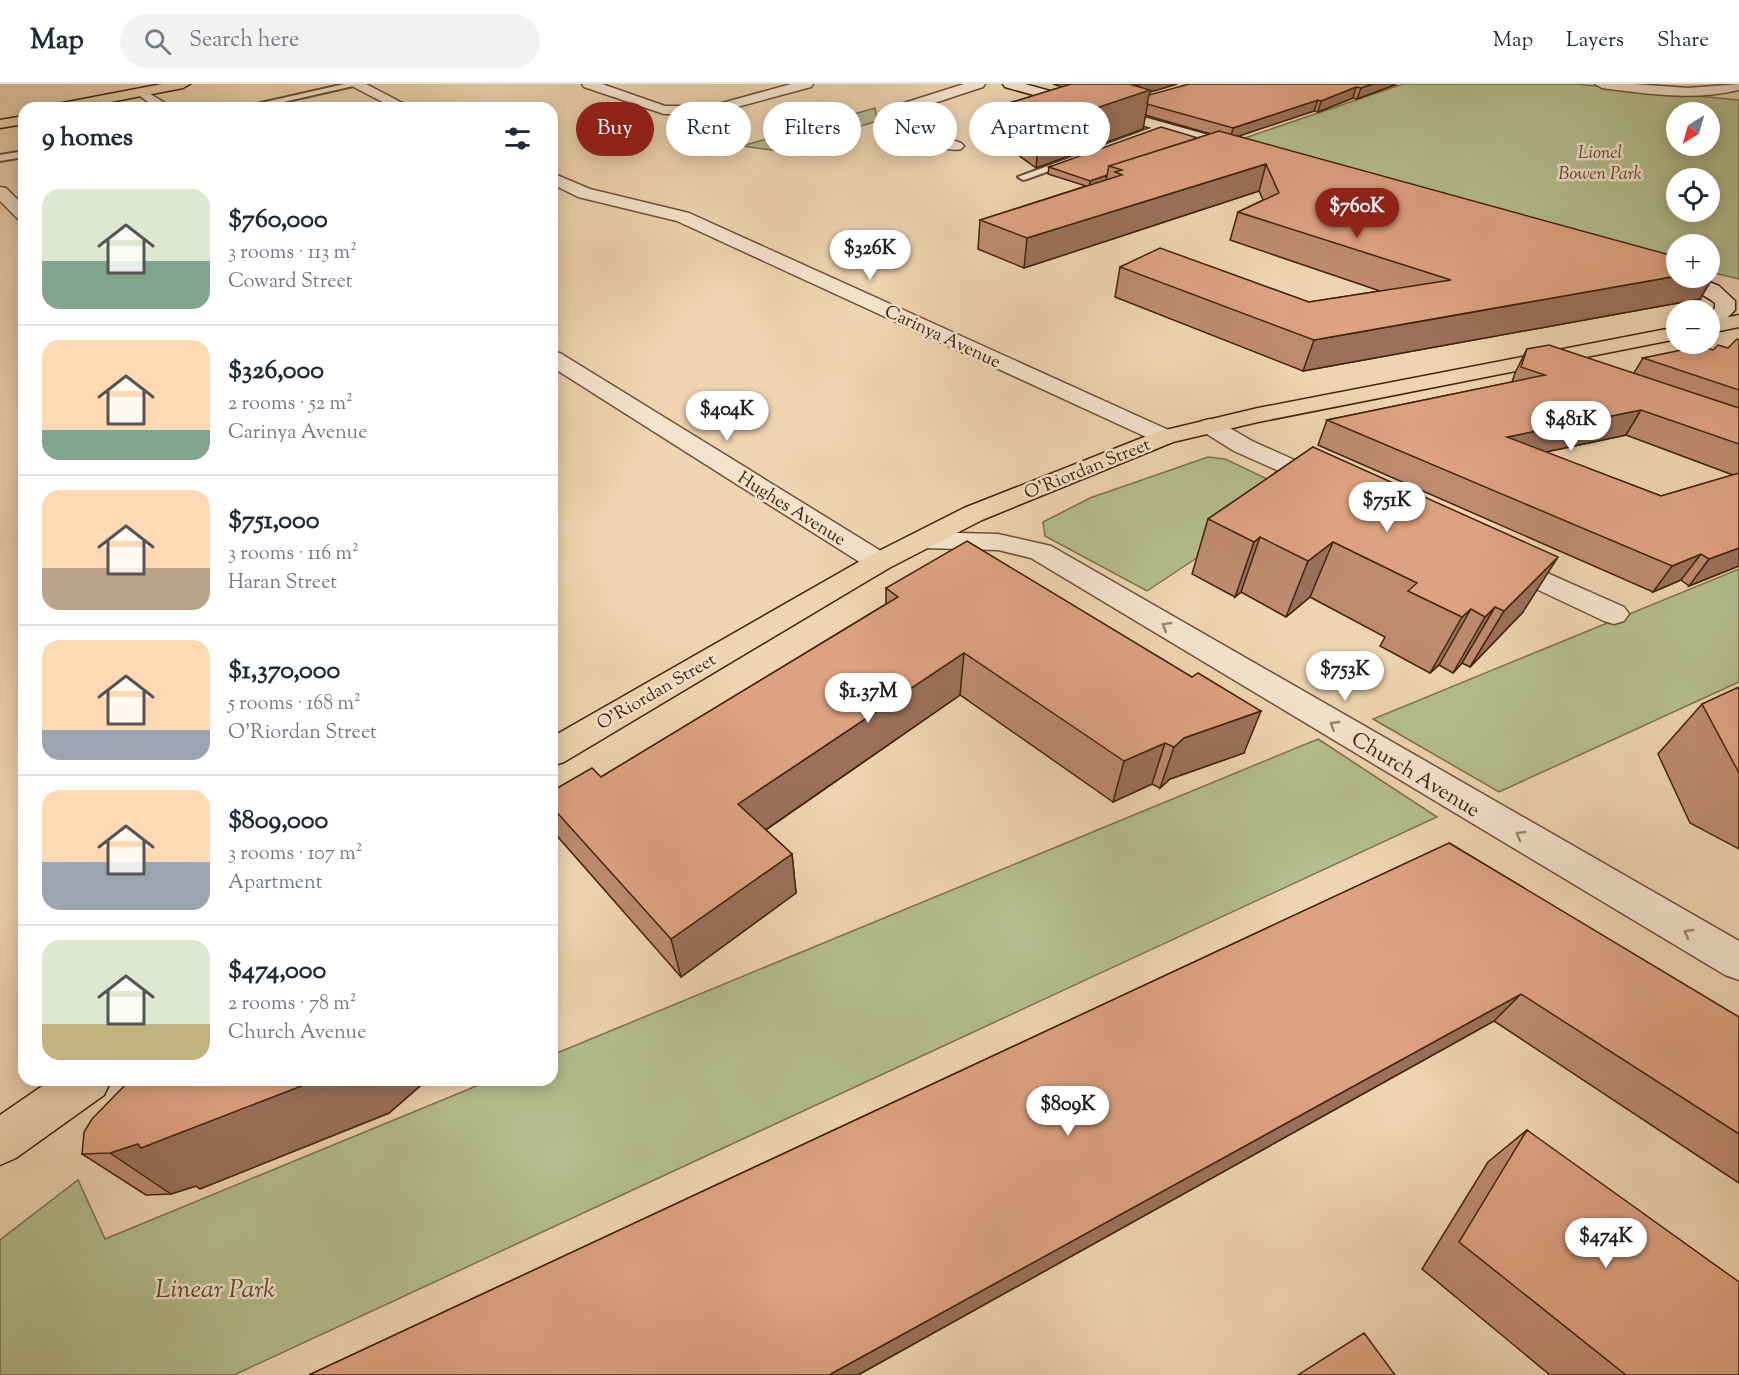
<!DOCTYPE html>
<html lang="en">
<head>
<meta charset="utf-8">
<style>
  :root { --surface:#fff; --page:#f2f2f3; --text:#1f2937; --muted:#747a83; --line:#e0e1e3; --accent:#8f2418 }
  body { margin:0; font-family:"Sorts Mill Goudy",serif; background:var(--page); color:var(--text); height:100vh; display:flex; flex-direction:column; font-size:22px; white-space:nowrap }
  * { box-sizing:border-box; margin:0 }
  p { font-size:20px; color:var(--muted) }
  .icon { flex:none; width:33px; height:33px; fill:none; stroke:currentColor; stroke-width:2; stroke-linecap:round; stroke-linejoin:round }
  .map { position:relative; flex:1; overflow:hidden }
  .drawer { position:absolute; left:18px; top:18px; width:540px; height:984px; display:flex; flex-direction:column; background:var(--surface); border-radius:18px; box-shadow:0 3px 15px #0003 }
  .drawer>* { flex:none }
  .hud { position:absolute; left:576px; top:18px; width:570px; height:54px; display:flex; gap:12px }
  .needle { width:39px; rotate:217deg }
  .tools { position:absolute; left:1666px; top:18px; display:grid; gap:12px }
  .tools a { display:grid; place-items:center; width:54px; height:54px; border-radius:50%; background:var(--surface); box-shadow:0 3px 15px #0003; font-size:30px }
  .price { position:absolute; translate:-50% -51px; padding:0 14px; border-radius:21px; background:#fff; color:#222; font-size:20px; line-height:39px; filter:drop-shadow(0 2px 3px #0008) }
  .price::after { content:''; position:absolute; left:50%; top:36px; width:18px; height:14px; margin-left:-9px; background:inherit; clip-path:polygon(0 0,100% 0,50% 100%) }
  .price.selected { background:var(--accent); color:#fff }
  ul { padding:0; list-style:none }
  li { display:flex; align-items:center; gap:18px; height:150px; padding:0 24px }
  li+li { border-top:2px solid var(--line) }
  li span { display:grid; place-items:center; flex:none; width:168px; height:120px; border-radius:18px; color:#555 }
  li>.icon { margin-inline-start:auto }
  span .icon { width:72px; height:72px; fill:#fffc; stroke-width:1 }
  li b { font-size:26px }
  h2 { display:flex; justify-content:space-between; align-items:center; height:72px; padding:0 24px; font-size:26px }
  .chip { padding:0 21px; border-radius:27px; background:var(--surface); box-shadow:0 3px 15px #0003; font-size:21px; line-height:54px }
  .chip.selected { background:var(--accent); color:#fff }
  header { display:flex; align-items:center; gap:36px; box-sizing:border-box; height:84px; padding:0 30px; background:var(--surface); border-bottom:2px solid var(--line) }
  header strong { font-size:28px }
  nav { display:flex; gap:33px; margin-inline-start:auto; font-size:21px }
  .search { width:420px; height:54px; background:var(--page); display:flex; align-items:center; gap:15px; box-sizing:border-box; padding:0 21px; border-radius:33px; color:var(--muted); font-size:22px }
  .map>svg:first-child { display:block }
</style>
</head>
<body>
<header>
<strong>Map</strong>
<div class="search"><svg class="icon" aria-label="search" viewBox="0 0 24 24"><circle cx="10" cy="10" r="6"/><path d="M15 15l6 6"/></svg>Search here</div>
<nav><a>Map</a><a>Layers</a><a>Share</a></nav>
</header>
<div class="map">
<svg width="1739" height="1291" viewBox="0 0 1739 1291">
  <rect width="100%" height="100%" fill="#eed4b0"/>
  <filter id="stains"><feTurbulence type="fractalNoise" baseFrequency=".00333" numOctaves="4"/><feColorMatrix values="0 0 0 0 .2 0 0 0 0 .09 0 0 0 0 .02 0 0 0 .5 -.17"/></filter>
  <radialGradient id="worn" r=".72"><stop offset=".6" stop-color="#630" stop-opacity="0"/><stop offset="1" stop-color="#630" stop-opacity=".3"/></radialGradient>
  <path fill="#b4be8e" stroke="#7b704d" stroke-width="1.5" fill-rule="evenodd" d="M1403 0H1575L1739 16V195L1710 188V160H1677V179L1236 57ZM1677 28H1710V62H1677ZM1677 94H1710V128H1677Z
    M875 24 877 37 779 67 742 62Z
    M1208 373 1225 375 1282 402 1228 453 1147 507 1045 452 1043 438 1090 414Z
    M1739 485V598L1499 708 1373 635Z
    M1318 655 1437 733 234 1291H0V1156L78 1096 105 1155 491 996H552V971Z"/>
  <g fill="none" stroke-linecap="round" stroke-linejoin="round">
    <g stroke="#6d4f35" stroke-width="4">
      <path id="lane" d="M345 0H362L257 24H239Z
        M1162 40 1167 43 1165 45 1027 95 1023 96 1018 93Z
        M24 67V73L0 77V71Z"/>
    </g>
    <g stroke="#6d4f35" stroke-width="3">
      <path id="street" d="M348 0H366L412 24H394Z
        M582 0H602L665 22H711L791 0H813L811 3 711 30H664L584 3Z
        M964 0H985L983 3 898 31 918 44 961 59 964 62 961 65C943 70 895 47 884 32L888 24Z
        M1595 0H1634L1688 4 1739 0V6C1693 17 1648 10 1602 4Z
        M147 8 173 24H156L140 12Z
        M552 89 590 105 689 129 1173 348 1177 353 1173 358 1165 360 1157 358 677 137 578 113 552 100Z
        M0 103 6 104 24 122V136L18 135 0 117Z
        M552 268 560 269 889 472 893 478 889 484 879 487 869 484 552 283Z
        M1210 335 1218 337 1252 357 1335 394 1339 399 1335 404 1326 407 1317 404 1234 367 1202 347 1198 342 1202 337Z
        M923 448 998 450 1051 462 1739 857V896L1725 891 1031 474 998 466 923 464 913 462 909 456 913 450Z
        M1502 469 1624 523 1629 530 1624 537 1614 540 1604 537 1492 484 1488 478 1492 472Z"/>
    </g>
    <g stroke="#42230c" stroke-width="3">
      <path id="secondary" d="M1003 0H1025L1248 62 1251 65 1243 70 1238 68 1005 3Z
        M1677 192 1700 194 1719 202 1735 217V226L1717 244 1710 246V229L1715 224V219C1704 209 1684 205 1675 194Z"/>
    </g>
    <g stroke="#42230c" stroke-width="3">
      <path id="primary" d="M162 0H190L183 4 79 24H50L57 20Z
        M24 32V40L0 44V36Z
        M1739 231V243L1710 249V237Z
        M1677 243V255L1258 338 1173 358 982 436 889 484 564 678 552 682V653L869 472 964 424 1157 348 1258 324Z
        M51 996H111L104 1011 16 1074 0 1081V1031Z"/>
    </g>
    <use href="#lane" fill="#f4e3cc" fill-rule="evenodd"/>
    <use href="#street" fill="#f4e3cc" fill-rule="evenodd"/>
    <use href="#secondary" fill="#f4e3cc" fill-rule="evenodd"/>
    <use href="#primary" fill="#eed4b0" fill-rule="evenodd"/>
  </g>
  <path fill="#be8b6f" stroke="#42230c" stroke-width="1.5" fill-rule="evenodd" d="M1053 0H1177L1150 8 1149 11 1397 0 1357 15 1353 14 1318 28 1314 27 1238 52 1700 215 1303 287 1115 213 1120 183 1309 218 1380 207 1230 156 1238 128 1263 116 1259 107 1024 184 978 165 980 136 1086 102 1048 90 1049 83 1198 54 1211 50 1145 31 1143 45 1036 84 1003 60 1006 20 1062 3Z
    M1739 256V482L1689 502 1681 496 1653 508 1318 361 1327 336 1512 298 1515 289 1527 265 1634 289 1643 274 1728 264ZM1626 351 1733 391 1661 412 1545 368Z
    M1313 363 1523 528 1470 583 1462 579 1453 589 1439 581 1430 589 1380 562 1385 553 1310 513 1286 533 1241 508 1235 513 1192 490 1208 435Z
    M886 504 1244 669 1170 695 1160 704 1152 700 1113 718 960 611 766 746 792 770 796 809 681 893 558 753 552 736V707L601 693 886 520Z
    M1739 603V765L1690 739 1658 670 1702 620Z
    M1449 759 1739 933V1099L1494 937 858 1291H309Z
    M130 996H427L389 1029 200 1105 196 1102 171 1110 146 1111 82 1070Z
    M1527 1046 1739 1291H1550L1422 1185 1488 1078Z"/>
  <path fill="#9b715a" stroke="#42230c" stroke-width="1.5" d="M1141 0H1177L1150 8 1143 45 1036 84 1040 43 1114 8Z
    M1373 0H1397L1357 15 1361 4Z
    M1356 3 1353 14 1318 28 1321 17Z
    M1318 16 1314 27 1230 55 1233 44Z
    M1266 80 1259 107 1024 184 1027 154Z
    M1107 91 1106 98 1089 104 1090 97Z
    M1718 185 1700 215 1303 287 1314 256 1677 192V194H1710V186Z
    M1641 326 1626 351 1494 379 1507 353Z
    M1260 453 1241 508 1235 513 1254 458Z
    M1333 458 1310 513 1286 533 1308 477Z
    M1739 464V482L1689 502 1709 475Z
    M1701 470 1681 496 1653 508 1672 482Z
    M1558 473 1523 528 1470 583 1504 527Z
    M1495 523 1462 579 1453 589 1485 533Z
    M1471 525 1439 581 1430 589 1462 533Z
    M964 569 960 611 745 760 738 720Z
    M1261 627 1244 669 1170 695 1160 704 1174 663 1184 654Z
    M1165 659 1152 700 1113 718 1124 677Z
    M792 770 796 809 681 893 671 855Z
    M1521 910 1494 937 858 1291H829Z
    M317 996H427L389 1029 200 1105 196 1102 171 1110 110 1069Z"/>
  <path fill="#dda281" stroke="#42230c" stroke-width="1.5" d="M1071 0H1129L1150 6 1040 43 1006 20Z
    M1189 0H1373L1361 4 1356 3 1321 17 1318 16 1233 44 1147 20 1149 11Z
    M1161 43 1198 54 1109 82 1107 91 1090 97 1049 83Z
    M1219 47 1677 173V192L1314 256 1120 183 1160 164 1309 218 1451 196 1238 128 1279 109 1266 80 1027 154 980 136 1122 91 1115 88 1122 86 1109 82Z
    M1710 182 1718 185 1710 186Z
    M1737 255 1739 256V306L1643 274 1701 262 1713 266 1718 261 1728 264Z
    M1549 261 1739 324V360L1641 326 1507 353 1661 412 1739 389V464L1709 475 1701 470 1672 482 1327 336 1545 291 1521 283 1527 265Z
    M1313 363 1558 473 1504 527 1495 523 1485 533 1471 525 1462 533 1408 507 1417 499 1333 458 1308 477 1260 453 1254 458 1208 435Z
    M967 457 1192 593 1198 589 1261 627 1184 654 1174 663 1165 659 1124 677 964 569 738 720 792 770 671 855 552 723V707L592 684 601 693 898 513 886 504Z
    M1739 603V689L1702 620Z
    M1449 759 1739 933V1050L1521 910 829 1291H309Z
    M130 996H317L141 1064 138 1060 110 1069 82 1070 84 1048 92 1035Z
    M1527 1046 1739 1198V1291H1626L1459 1158Z
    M1364 1249 1395 1291H1298Z"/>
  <defs><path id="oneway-chevron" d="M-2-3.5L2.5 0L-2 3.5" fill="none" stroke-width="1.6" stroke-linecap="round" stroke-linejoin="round" transform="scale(1.5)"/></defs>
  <g stroke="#9b836c">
    <use href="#oneway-chevron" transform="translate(1166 542) rotate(-149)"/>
    <use href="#oneway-chevron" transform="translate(1334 641) rotate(-149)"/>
    <use href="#oneway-chevron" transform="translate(1520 751) rotate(-150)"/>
    <use href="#oneway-chevron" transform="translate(1688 849) rotate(-150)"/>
  </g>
  <g text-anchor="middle" stroke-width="5" stroke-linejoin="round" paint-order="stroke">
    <g font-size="18" font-style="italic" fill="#5e4a2c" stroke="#f4e3cc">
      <text x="1600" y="74">Lionel<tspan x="1600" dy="21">Bowen Park</tspan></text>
    </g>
    <g font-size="18" fill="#42230c" stroke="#f4e3cc">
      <text transform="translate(943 252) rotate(25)" y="6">Carinya Avenue</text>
      <text transform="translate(1087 384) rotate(-22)" y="6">O'Riordan Street</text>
      <text transform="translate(792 424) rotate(32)" y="6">Hughes Avenue</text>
      <text transform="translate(656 607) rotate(-30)" y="6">O'Riordan Street</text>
    </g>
    <g font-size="21" fill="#42230c" stroke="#f4e3cc">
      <text transform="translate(1416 690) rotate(31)" y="7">Church Avenue</text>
    </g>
    <g font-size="26" font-style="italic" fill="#5e4a2c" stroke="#f4e3cc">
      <text x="215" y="1213">Linear Park</text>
    </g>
  </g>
  <rect width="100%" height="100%" filter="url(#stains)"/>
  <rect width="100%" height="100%" fill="url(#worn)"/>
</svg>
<div class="tools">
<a><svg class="needle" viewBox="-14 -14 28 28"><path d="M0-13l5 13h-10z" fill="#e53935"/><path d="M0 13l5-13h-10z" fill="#747a83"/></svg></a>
<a><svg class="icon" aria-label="locate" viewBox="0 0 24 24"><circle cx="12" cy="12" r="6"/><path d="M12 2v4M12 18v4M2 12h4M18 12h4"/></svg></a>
<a>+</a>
<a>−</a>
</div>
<b class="price selected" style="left:1357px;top:155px">$760K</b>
<b class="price" style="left:870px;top:197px">$326K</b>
<b class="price" style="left:727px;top:358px">$404K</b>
<b class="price" style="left:1571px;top:368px">$481K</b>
<b class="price" style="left:1387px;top:449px">$751K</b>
<b class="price" style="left:1345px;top:618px">$753K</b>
<b class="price" style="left:868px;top:640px">$1.37M</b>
<b class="price" style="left:1068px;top:1053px">$809K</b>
<b class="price" style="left:1606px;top:1185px">$474K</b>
<div class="hud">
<a class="chip selected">Buy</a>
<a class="chip">Rent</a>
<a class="chip">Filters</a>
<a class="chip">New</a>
<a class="chip">Apartment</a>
</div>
<section class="drawer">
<h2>9 homes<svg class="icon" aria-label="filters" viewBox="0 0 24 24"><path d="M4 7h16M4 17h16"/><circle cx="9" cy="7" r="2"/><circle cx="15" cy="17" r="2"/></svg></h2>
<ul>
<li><span style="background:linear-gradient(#dfe7d0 60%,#7fa58c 0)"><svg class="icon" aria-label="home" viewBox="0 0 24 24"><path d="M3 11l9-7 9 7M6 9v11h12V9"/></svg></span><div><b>$760,000</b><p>3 rooms · 113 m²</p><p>Coward Street</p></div></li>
<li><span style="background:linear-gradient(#ffd9b3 75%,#7fa58c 0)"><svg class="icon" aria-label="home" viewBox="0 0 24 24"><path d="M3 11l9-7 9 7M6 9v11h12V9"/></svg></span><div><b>$326,000</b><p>2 rooms · 52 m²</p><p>Carinya Avenue</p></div></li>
<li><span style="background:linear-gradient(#ffd9b3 65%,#b9a48a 0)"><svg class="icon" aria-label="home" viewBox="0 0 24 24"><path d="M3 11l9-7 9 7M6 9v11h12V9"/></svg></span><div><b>$751,000</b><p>3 rooms · 116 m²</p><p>Haran Street</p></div></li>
<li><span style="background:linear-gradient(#ffd9b3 75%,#9aa5b1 0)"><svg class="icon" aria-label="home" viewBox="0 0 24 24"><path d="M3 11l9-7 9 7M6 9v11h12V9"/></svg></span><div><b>$1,370,000</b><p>5 rooms · 168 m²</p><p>O'Riordan Street</p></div></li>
<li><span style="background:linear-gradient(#ffd9b3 60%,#9aa5b1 0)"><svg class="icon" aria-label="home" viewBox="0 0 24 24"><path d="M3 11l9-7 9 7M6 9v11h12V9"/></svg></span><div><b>$809,000</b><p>3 rooms · 107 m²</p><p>Apartment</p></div></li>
<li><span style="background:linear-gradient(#dfe7d0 70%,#c2b280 0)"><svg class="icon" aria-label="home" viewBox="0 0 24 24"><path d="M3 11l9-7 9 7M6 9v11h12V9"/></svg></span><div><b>$474,000</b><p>2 rooms · 78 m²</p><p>Church Avenue</p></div></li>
</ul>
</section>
</div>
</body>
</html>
